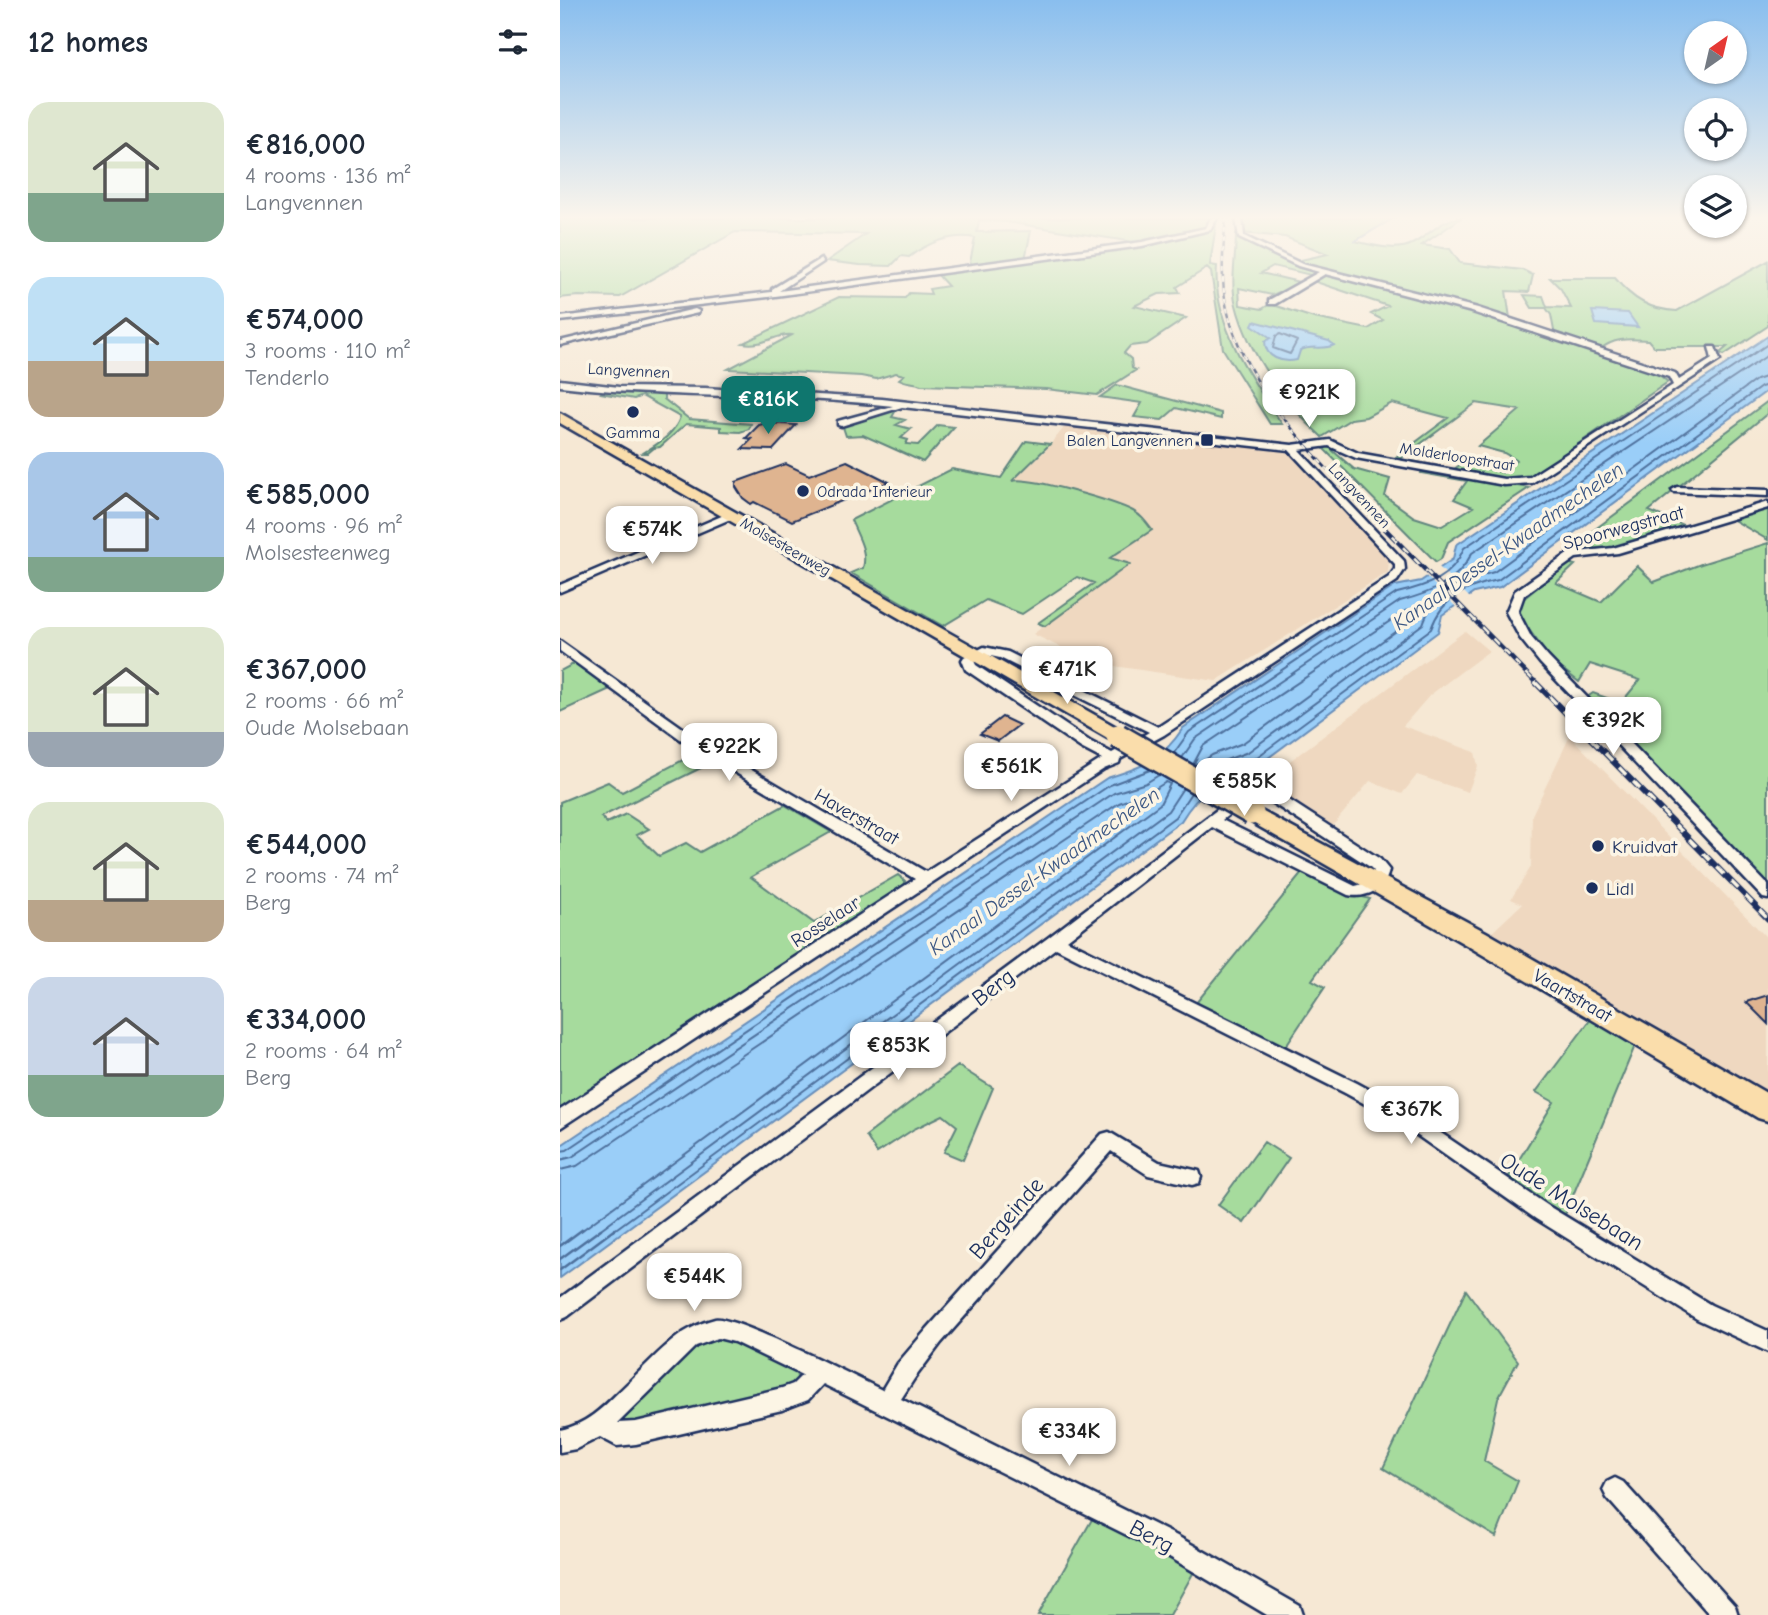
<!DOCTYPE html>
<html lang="en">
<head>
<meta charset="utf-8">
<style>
  :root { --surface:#fff; --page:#f6f6f7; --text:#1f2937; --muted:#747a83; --accent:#0f766e }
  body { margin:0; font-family:"Comic Neue",sans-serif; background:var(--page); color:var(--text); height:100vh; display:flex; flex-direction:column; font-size:26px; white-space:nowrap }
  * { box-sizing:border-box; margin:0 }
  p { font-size:23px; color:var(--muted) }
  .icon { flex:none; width:38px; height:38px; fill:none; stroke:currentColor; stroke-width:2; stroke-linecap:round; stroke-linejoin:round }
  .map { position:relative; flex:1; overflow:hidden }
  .panel { display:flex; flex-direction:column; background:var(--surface); width:560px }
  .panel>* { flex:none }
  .needle { width:46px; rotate:34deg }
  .buttons { position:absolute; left:1124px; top:21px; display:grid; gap:14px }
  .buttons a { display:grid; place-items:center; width:63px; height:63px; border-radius:50%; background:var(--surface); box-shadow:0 2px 5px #0004; font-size:35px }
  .price { position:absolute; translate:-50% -60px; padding:0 16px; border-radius:14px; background:#fff; color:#222; font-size:23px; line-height:46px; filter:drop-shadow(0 2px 4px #0008) }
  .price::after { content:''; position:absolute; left:50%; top:42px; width:21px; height:16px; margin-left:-10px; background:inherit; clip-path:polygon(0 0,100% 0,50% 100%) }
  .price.on { background:var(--accent); color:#fff }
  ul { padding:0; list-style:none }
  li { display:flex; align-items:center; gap:21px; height:175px; padding:0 28px }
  li span { display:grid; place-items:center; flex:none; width:196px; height:140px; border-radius:21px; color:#555 }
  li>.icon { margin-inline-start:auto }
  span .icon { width:84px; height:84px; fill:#fffc; stroke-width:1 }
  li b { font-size:30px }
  h2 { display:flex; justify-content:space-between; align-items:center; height:84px; padding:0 28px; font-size:30px }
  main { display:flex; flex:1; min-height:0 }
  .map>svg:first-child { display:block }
</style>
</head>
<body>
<main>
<section class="panel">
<h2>12 homes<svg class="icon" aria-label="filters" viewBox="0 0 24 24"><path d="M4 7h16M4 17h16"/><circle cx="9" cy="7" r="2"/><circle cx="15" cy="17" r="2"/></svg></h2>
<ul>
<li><span style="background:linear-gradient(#dfe7d0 65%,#7fa58c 0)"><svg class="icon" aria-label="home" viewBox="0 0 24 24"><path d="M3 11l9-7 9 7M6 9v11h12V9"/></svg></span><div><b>€816,000</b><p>4 rooms · 136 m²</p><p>Langvennen</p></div></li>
<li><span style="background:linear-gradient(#bfe0f5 60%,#b9a48a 0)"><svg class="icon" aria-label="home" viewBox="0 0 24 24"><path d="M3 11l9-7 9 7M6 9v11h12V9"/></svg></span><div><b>€574,000</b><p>3 rooms · 110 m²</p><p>Tenderlo</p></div></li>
<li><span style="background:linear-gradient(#a9c7e8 75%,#7fa58c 0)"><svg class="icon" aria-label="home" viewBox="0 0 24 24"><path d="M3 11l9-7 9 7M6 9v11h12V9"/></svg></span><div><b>€585,000</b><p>4 rooms · 96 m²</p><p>Molsesteenweg</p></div></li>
<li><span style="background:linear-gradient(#dfe7d0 75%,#9aa5b1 0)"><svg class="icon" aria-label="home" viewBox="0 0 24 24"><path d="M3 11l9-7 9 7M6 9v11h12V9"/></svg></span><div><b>€367,000</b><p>2 rooms · 66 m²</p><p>Oude Molsebaan</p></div></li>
<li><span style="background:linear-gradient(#dfe7d0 70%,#b9a48a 0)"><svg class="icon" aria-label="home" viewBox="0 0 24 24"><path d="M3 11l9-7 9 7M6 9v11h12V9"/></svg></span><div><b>€544,000</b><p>2 rooms · 74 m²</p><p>Berg</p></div></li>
<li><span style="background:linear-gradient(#c9d6e8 70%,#7fa58c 0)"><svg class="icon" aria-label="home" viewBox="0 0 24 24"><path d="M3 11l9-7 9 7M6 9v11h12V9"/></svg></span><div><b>€334,000</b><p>2 rooms · 64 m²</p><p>Berg</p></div></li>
</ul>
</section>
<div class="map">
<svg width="1208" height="1615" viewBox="0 0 1208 1615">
  <rect width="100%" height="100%" fill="#f6e8d4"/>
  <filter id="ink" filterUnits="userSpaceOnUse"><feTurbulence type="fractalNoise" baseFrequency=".0143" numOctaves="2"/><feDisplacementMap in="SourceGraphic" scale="14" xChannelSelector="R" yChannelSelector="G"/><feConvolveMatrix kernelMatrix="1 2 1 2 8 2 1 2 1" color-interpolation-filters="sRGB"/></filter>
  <g filter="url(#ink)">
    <path fill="#efd8c0" d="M507 424 721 449 731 454 821 547 829 559 828 572 656 681 540 664 517 682 488 667 510 652 473 634 569 564 544 556 451 482 485 451Z
      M905 631 929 651 870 695 843 726 915 752 918 766 908 792 857 775 842 794 810 781 770 829 713 790 715 772Z
      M1010 736 1208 939V1096L928 936 962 904 951 899 971 867 972 815Z"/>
    <path fill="#a6db9d" stroke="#60857e" stroke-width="2" fill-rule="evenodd" d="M0 218H657L650 265 657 266C652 323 691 379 722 424H710L663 349 651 272 647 268 617 287 620 293 599 294 574 306 626 318 587 344 570 346 564 353 571 359 572 368 576 370 537 395 486 389 361 385C354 382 346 383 339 379L344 375 336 373 316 379 301 376 168 369 232 335C219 332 204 347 183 343L279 297 345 298 349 293 371 294 369 289 388 286 376 273 584 245 580 243 447 222 419 220 417 232 471 231 465 259 409 267 415 238C392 233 367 243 349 257L341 256 331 266 300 265 267 261 306 234 175 232 60 297 18 296 0 298Z
      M681 218H834L795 241C810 245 837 252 852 244 869 236 881 218 901 218L862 245 890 249 900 263 963 270 973 275 969 292 946 291 951 325 1098 374 1108 382 963 482 832 460 888 418 832 403 806 417 791 419 762 437C726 405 688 353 676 305 670 282 676 258 676 234L729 262 760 272 755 276 713 266 701 273 743 283 725 293 719 292 712 295 679 288 680 305 702 309 710 304 754 318 808 329 823 320 811 314 828 306 753 281 771 271 736 261 768 254 725 237 681 233ZM916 403 960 410 918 446 944 453 956 460 943 473 904 462 894 469 840 459Z
      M1208 261V326L1164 355 1160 353 1167 347H1094L1088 340C1069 339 1055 337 1039 350L995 336 991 315 986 308H972L964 295 983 296 987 307 1011 308 1001 289 990 278H1055C1072 299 1090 310 1117 311Z
      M557 385 661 413V419L616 408 602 420 574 417 582 403 540 397Z
      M44 390 104 393V399L129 419 191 424 189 429 180 432 161 431V427L126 424 100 447 94 448 88 453H83C97 444 115 434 120 417L82 396 74 399 41 393Z
      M1208 401V413L1089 511 1130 528 1062 547 1007 550Z
      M322 405H339L332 417 345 420 336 425 351 429 341 438 348 440 346 444 358 445 378 425 394 427 363 462 303 435 286 436 282 424 320 415 314 410Z
      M466 441 490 444 452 481C468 476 556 502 573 511 582 516 586 522 592 530L550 558 570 564 485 626 478 623 534 583 517 577 462 614 426 600 383 626 291 573 303 568C308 551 297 535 291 520L392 469 441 478Z
      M760 445 779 449 773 451 794 469 830 479 825 496 854 517 882 526 913 507 894 499 907 481 861 473 862 469 969 488 888 542 881 559 876 562Z
      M1208 507V540L1172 519Z
      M1208 543V885L1026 698 1033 693 1061 703 1080 680 1030 664 1019 682 992 661 959 616 962 600 1007 563 1015 565 996 583 1041 602 1077 566 1094 582 1141 564Z
      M15 663 50 689 0 712V671Z
      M140 751 155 761 41 817 47 823 66 814 89 829 77 835 99 856 126 843 140 852 225 805 271 832 191 877 254 923 338 875 345 881 344 889 0 1109V802L48 782 62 792Z
      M742 873 775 889 810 899 752 980 765 987 725 1047 636 1003Z
      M1034 1015 1077 1041 1004 1217 946 1181 994 1102 976 1092Z
      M398 1066 433 1088 403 1160 384 1152 397 1126 383 1115 354 1129 317 1153 306 1136Z
      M704 1142 729 1158 684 1223 658 1205Z
      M906 1290 958 1361 938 1398 924 1461 958 1481 936 1537 823 1468Z
      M162 1335 235 1367 238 1382 228 1389 70 1426 60 1424 62 1413 129 1346Z
      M535 1514 636 1568 610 1615H478Z"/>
    <path fill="#9acef8" stroke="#678eba" stroke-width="2" d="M1032 311 1068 313 1078 327 1036 324Z
      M694 321 769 341 774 345C763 351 750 344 740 351L737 360C722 363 705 358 705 341L711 338 692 325Z
      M1208 336V390L940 587 914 593 882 615 878 632 696 767C661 779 640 789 621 821L0 1278V1146L547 778C583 767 602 760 623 728L835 586 861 581 893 559 896 545Z
      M757 379 780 385C768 392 739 413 739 387Z"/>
    <path fill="#f6e8d4" d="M877 565 911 599 898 609 864 574Z"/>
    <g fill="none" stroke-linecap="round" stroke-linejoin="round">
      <path stroke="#4e6f9c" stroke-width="2" d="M720 334 737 341 730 354 713 348 716 336Z
        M852 609 855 612 854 618 683 743 652 755 639 764 634 763 643 746 845 611Z
        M614 753 629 732 837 593C867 586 892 578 904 548L1208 344
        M622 758 635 739 840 601C871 593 897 583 912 553L1208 355
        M646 771 658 763 688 752 863 624C874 591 902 580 934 572L1196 380 1208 376
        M654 776 693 760 871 629C882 597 906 587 938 580L1201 387 1208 385
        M0 1151 7 1150 550 785 590 770
        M0 1160 12 1157 554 793 586 783 599 775
        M0 1170 17 1166 559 803 590 792 606 782 610 784 600 804 21 1231
        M38 1231 608 811 623 788
        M53 1231 615 817 631 793"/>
      <path stroke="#4e6f9c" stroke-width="2.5" d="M0 1246 23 1229
        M0 1259 41 1229
        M0 1270 55 1229"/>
      <path stroke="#678eba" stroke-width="2" d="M794 242 833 218"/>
    </g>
    <path fill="#dfb490" stroke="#1b2f5e" stroke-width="2" d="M207 423 236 425 213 450 182 449 192 439 186 438 199 425Z
      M287 461 329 482 232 521 194 502 191 504 183 498 176 487V482L226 464 249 475Z
      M442 717 459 725 438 741 420 734Z
      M1208 995V1024L1186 1002Z"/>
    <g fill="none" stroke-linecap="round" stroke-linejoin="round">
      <g stroke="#1b2f5e" stroke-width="5">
        <path id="street" d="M651 218H657L650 230 582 246 208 297 0 321V317L212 292V289L261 259 263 262 219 291 582 242 646 228Z
          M676 218H682L684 236 742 264 918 308 1115 373 1119 380 1152 359 1149 347H1155L1160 360 972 483 944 485 796 458 769 446 739 450 844 561 845 569 837 581 604 735 560 759 559 763 544 769 0 1128V1110L355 879 127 744 0 651V641L137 738 366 872 542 759 521 748 406 670 402 660 404 657 424 647 448 652 598 727 829 577 835 569V564L729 450 342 407 281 426 278 425V421L333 406C222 393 110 399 0 386V380L59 387 145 388 322 399 732 445 770 440 798 453 944 479 970 477 1113 385 1109 377 912 312 765 274 715 304H709V300L759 272 738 266 679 238ZM426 655 440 658 589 732 552 753 531 742 416 665 414 661Z
          M135 309 139 311 138 313 0 345V341Z
          M1117 487 1208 490V496L1114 492 1112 490Z
          M1208 502V508L1058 553 1016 558 964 595 958 612 971 637 988 657 1208 885V899L1203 898 980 663 960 638 946 612 955 591 1009 553 1053 548Z
          M171 512 175 513V517L0 592V585Z
          M696 783 729 800 820 859 829 870C826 889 806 899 788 895L652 827 507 940 797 1083 850 1112 990 1207 1151 1305 1208 1331V1352L1137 1319 976 1219 838 1122 785 1093 496 948 7 1317 0 1320V1298L489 937 691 784ZM697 793 810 867 814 871C812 881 804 884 795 886L662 820Z
          M549 1132 599 1162 639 1171 641 1177 639 1183 632 1185 588 1175 551 1151 381 1343 354 1379 341 1399 617 1536 740 1606 743 1615H707L601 1552 263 1384 248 1400 222 1410 76 1444 57 1446 40 1437 16 1449 0 1452V1430C30 1424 48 1402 69 1382 96 1356 118 1328 155 1319 172 1315 298 1378 322 1390L338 1363 367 1329 542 1134ZM158 1338 174 1342 242 1375 233 1384 222 1388 76 1422 58 1423 136 1346Z
          M1055 1478 1063 1482 1175 1606 1178 1615H1150L1047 1498 1043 1490 1047 1482Z"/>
      </g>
      <g stroke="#1b2f5e" stroke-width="5">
        <path id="primary" d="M0 413 565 732 569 736 565 740H551L0 423Z
          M692 806 926 932 1208 1094V1121L1198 1118 908 946 684 818 681 813 684 808Z"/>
      </g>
      <use href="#street" fill="#fcf5e5" fill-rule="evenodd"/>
      <use href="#primary" fill="#faddab" fill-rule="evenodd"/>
      <g stroke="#1b2f5e" stroke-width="2.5">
        <path id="rail-far2" d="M666 218C663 248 660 279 667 309 683 380 740 440 788 492"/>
      </g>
      <g stroke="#1b2f5e" stroke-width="4.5">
        <path id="rail-far1" d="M787 490 977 684"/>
      </g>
      <g stroke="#1b2f5e" stroke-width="6">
        <path id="rail" d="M975 682 1208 919"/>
      </g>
      <use href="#rail-far2" stroke="#fcf5e5" stroke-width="2" stroke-dasharray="5" stroke-linecap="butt"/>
      <use href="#rail-far1" stroke="#fcf5e5" stroke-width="2.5" stroke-dasharray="8" stroke-linecap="butt"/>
      <use href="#rail" stroke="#fcf5e5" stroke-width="3.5" stroke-dasharray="10" stroke-linecap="butt"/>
      <g stroke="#1b2f5e" stroke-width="28" stroke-linecap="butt">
        <path id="primary-bridge" d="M558 736 692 813"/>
      </g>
      <use href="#primary-bridge" stroke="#faddab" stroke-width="23"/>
    </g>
  </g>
  <linearGradient id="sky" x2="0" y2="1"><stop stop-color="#89beee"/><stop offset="0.49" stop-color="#fbf5ec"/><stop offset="1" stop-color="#fbf5ec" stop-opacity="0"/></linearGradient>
  <rect width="1208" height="444" fill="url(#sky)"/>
  <g fill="#1b2f5e" stroke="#fcf5e5" stroke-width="2.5">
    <circle cx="73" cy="412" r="7"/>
    <rect x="640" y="433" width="14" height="14" rx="3.5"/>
    <circle cx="243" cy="491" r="7"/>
    <circle cx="1038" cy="846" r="7"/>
    <circle cx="1032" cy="888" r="7"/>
  </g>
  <g text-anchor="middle" stroke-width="7" stroke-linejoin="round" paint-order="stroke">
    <g font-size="16" fill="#1b2f5e" stroke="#fcf5e5">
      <text transform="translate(69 370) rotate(3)" y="6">Langvennen</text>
      <text transform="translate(897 456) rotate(9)" y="6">Molderloopstraat</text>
      <text transform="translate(800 495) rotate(47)" y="6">Langvennen</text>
      <text transform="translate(226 546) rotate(30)" y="6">Molsesteenweg</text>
    </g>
    <g font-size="16" fill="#1b2f5e" stroke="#fcf5e5">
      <text x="73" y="438">Gamma</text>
      <text x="633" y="446" text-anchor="end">Balen Langvennen</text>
      <text x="257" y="497" text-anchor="start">Odrada Interieur</text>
    </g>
    <g font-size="19" fill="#1b2f5e" stroke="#fcf5e5">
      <text transform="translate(1063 527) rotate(-15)" y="7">Spoorwegstraat</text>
      <text transform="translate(297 816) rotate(30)" y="7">Haverstraat</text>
      <text transform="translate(265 921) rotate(-33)" y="7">Rosselaar</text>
      <text transform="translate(1013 995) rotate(30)" y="7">Vaartstraat</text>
    </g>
    <g font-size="19" fill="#1b2f5e" stroke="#fcf5e5" text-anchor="start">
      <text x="1052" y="853">Kruidvat</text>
      <text x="1046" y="895">Lidl</text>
    </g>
    <g font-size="21" font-style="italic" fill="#3b5784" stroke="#fcf5e5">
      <text transform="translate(948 546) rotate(-35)" y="7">Kanaal Dessel-Kwaadmechelen</text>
      <text transform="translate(484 871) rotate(-35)" y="7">Kanaal Dessel-Kwaadmechelen</text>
    </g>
    <g font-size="23" fill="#1b2f5e" stroke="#fcf5e5">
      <text transform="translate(433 987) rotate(-37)" y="8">Berg</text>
      <text transform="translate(1012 1201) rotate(32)" y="8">Oude Molsebaan</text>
      <text transform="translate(446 1218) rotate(-49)" y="8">Bergeinde</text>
      <text transform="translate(592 1536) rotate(28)" y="8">Berg</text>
    </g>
  </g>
</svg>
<div class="buttons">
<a><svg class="needle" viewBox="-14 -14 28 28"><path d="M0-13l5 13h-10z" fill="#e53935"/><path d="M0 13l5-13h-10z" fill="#747a83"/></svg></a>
<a><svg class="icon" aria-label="locate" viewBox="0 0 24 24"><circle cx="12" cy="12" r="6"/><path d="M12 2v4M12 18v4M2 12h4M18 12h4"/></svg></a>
<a><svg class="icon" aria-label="layers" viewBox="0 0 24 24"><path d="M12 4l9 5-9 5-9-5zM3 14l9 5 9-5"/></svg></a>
</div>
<b class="price" style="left:749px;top:429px">€921K</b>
<b class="price on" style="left:208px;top:436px">€816K</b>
<b class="price" style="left:92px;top:566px">€574K</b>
<b class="price" style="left:507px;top:706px">€471K</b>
<b class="price" style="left:1053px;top:757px">€392K</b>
<b class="price" style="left:169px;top:783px">€922K</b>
<b class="price" style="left:451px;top:803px">€561K</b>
<b class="price" style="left:684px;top:818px">€585K</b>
<b class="price" style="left:338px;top:1082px">€853K</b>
<b class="price" style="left:851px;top:1146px">€367K</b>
<b class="price" style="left:134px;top:1313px">€544K</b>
<b class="price" style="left:509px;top:1468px">€334K</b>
</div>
</main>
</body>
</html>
